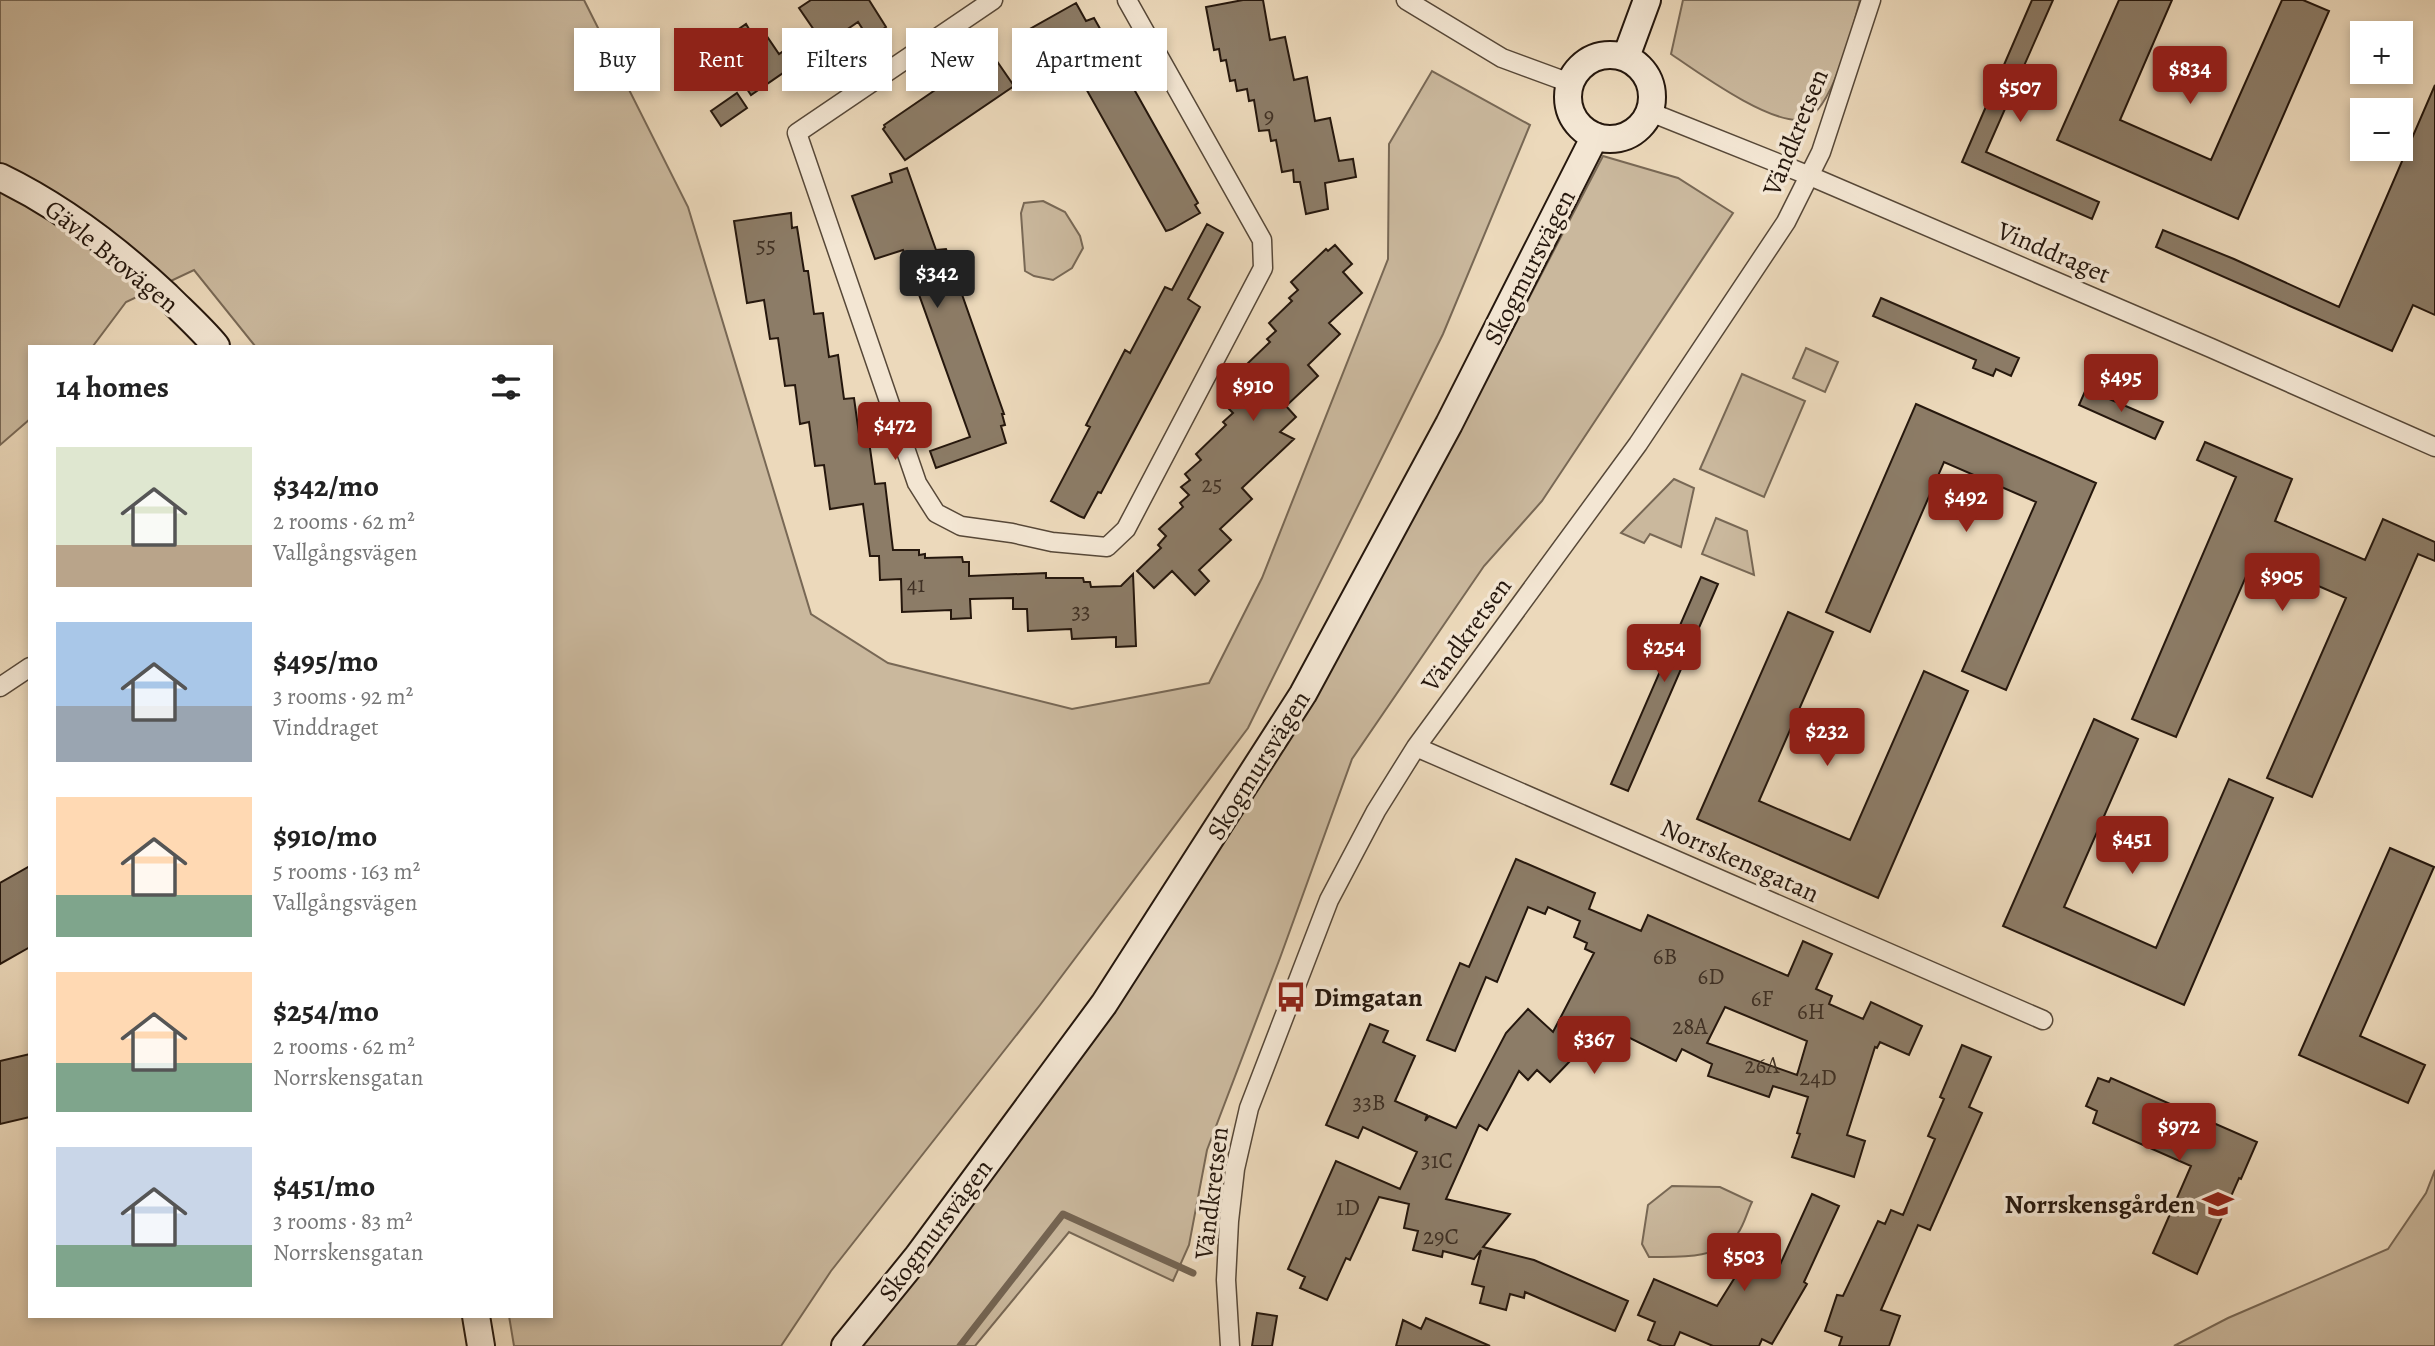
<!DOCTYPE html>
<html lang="en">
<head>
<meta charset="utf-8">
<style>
  :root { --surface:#fff; --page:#f2f2f2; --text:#222; --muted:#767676; --accent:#8f2418 }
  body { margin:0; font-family:Alegreya,serif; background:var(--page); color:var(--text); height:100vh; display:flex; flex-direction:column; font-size:26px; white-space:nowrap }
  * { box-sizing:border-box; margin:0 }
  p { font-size:23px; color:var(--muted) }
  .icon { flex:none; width:38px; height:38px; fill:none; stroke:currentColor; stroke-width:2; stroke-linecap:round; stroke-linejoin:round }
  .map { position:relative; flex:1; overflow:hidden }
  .drawer { position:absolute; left:28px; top:345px; width:525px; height:973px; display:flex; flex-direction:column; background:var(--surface); border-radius:0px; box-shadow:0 4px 10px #0003 }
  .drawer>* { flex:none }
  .banner { position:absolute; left:574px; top:28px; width:665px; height:63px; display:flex; gap:14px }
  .tools { position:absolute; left:2350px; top:21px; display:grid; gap:14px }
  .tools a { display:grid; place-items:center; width:63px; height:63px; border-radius:0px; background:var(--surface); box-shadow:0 4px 10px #0003; font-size:35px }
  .price { position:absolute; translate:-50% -60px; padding:0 16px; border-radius:7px; background:var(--accent); color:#fff; font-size:23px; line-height:46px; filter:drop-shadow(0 2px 4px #0008) }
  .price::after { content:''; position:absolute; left:50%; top:42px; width:21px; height:16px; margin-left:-10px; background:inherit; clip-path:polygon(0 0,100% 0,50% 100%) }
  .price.active { background:#222; color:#fff }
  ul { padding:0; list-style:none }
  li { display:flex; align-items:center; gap:21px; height:175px; padding:0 28px }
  li span { display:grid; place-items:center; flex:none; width:196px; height:140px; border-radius:0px; color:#555 }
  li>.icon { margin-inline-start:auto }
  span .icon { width:84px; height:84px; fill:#fffc; stroke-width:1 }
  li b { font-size:30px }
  h2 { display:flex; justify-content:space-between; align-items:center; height:84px; padding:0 28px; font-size:30px }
  .pill { padding:0 24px; border-radius:0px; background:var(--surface); box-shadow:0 4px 10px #0003; font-size:24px; line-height:63px }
  .pill.active { background:var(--accent); color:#fff }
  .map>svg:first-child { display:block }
</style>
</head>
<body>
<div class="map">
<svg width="2435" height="1346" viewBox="0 0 2435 1346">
  <rect width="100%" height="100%" fill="#ecd9bb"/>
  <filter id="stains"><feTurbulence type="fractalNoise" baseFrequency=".00286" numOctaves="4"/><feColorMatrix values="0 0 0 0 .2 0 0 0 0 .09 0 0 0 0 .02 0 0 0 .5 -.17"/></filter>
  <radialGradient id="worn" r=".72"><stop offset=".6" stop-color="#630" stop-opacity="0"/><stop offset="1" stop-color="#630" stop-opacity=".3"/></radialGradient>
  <path fill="#cab89d" stroke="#786855" stroke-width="2" d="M0 0H584L688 207 811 614 888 663 1072 709 1209 683 1262 578 1388 259 1389 144 1432 71 1530 125 1443 334 1248 728 1040 1005 831 1271 781 1346H514L509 1316H551V346H255L194 270 126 302 93 346H30V419L0 445Z
    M1683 0H1860C1853 27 1832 111 1805 119 1774 128 1696 71 1671 54Z
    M1603 156 1678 178 1733 213 1542 501 1484 566 1352 759 1280 958 1207 1150 1189 1245 1173 1281 1069 1232 975 1346H854L1090 1042 1373 586 1490 373Z
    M1043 201 1065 212 1080 236 1083 248 1072 268 1053 280 1034 276 1025 271 1021 213 1024 203Z
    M1806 348 1838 362 1825 392 1793 378Z
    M1742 374 1805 401 1764 497 1700 469Z
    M1674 479 1694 488 1681 547 1650 534 1644 543 1621 533Z
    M1716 518 1747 531 1754 575 1702 554Z
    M2435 1170V1346H2174L2228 1318 2388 1249 2426 1193Z
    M1672 1186 1720 1187 1752 1202C1747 1212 1744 1225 1738 1233 1718 1260 1680 1257 1649 1257L1642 1244 1648 1205Z"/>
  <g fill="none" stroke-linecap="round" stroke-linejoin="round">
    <path stroke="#746452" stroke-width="7" d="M960 1346 1063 1214 1193 1273"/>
  </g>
  <path fill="#8c7c67" stroke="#25170d" stroke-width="2" fill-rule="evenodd" d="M811 0H869L886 27 869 39 858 22 807 57 812 64 794 76 789 69 751 95 717 44 746 24 755 39 764 32 779 54 814 30 799 8Z
    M1243 0H1263L1270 40 1285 37 1294 80 1307 77 1315 121 1330 118 1339 161 1353 159 1356 177 1325 183 1328 209 1306 214 1300 182H1294L1293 170 1282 172 1276 140 1271 141 1269 130 1259 131 1254 100 1249 101 1247 89 1237 91 1235 80 1230 81 1226 60 1221 61 1219 49 1214 50 1206 7Z
    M2032 0H2053L1986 152 2099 202 2092 219 1962 162Z
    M2119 0H2172L2120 120 2211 160 2282 0H2303L2329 11 2238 219 2057 140Z
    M1076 3 1086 21 1094 18 1198 203 1195 205 1200 213 1172 229 1166 231 1057 37 1031 52 1021 34Z
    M992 54 1014 86 905 160 883 129 885 127 884 125 982 58 983 60Z
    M2435 85V315L2413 305 2392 351 2156 247 2163 230 2234 259 2339 307Z
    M737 93 747 108 721 126 711 111Z
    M907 168 936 250 946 249 1004 414H1002L1005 425 1001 426 1006 443 936 468 930 451 970 437 903 250 875 259 852 196 892 182 890 174Z
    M791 213 792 228 797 227 804 271H808L814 314 823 313 829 357 838 355 844 399 854 398 860 441H869L875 484 885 483 893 550H919V555L925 554V558L962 557 963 562H969V576L1046 573V578H1083L1084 582H1090L1091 587 1121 586 1133 574 1136 646 1116 647V637L1072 639 1071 629 1028 631 1027 609H1013V598L970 599 971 618 951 619V610L902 612 901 579 880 580 879 556H870L863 504 830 509 824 465 815 466 809 422 800 424 795 385 785 386 778 338 770 339 764 300 747 303 734 221Z
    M1207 224 1223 233 1188 299 1200 307 1101 493 1098 492 1084 518 1079 516 1051 501 1090 427 1086 425 1125 350 1130 353 1165 287 1172 290Z
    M1335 245 1352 264 1343 272 1362 293 1329 323 1340 334 1308 365 1318 376 1286 406 1296 417 1280 432 1294 439 1242 488 1252 499 1220 529 1231 540 1199 570 1209 581 1195 595 1172 571 1154 588 1137 571 1161 548 1158 545 1166 536 1159 529 1183 507 1180 503 1189 495 1181 487 1190 480 1185 474 1201 460 1196 454 1226 425 1223 422 1233 413 1225 405 1234 397 1231 393 1254 372 1247 364 1270 342 1267 339 1276 331 1269 323 1292 301 1289 298 1298 290 1291 282 1326 249 1328 251Z
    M1881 298 2019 358 2011 376 1996 369 1993 376 1973 368 1976 360 1873 316Z
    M2086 389 2163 422 2155 439 2079 405Z
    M1916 404 2096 483 2006 690 1962 671 2036 502 1944 462 1870 632 1826 612Z
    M2205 442 2292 479 2275 521 2365 560 2383 519 2435 542V561L2418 554 2312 797 2267 778 2346 598 2254 558 2176 737 2132 719 2236 477 2197 460Z
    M1701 577 1718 584 1628 791 1611 784Z
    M1788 612 1833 632 1759 801 1850 840 1924 671 1968 691 1878 898 1697 819Z
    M2094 719 2138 739 2064 907 2156 948 2229 779 2273 798 2184 1005 2003 926Z
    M2390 848 2434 867 2360 1036 2425 1065 2408 1103 2299 1055Z
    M1516 859 1595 893 1589 909 1641 931 1648 915 1788 976 1803 941 1832 954 1816 989 1832 996 1829 1004 1863 1019 1871 1002 1922 1026 1909 1055 1880 1042 1877 1048 1875 1047 1847 1135 1865 1141 1854 1177 1792 1157 1800 1134 1797 1133 1808 1097 1773 1086 1769 1097 1708 1076 1712 1064 1682 1049 1676 1061 1624 1035 1622 1039 1606 1030 1599 1043 1591 1039 1550 1082 1537 1070 1528 1080 1519 1071 1487 1130 1479 1125 1446 1199 1510 1214 1483 1247 1534 1260 1628 1301 1615 1331 1525 1292 1524 1298 1510 1294 1506 1310 1480 1303 1484 1287 1472 1284 1481 1250 1474 1259 1443 1251 1442 1257 1413 1250 1418 1231 1404 1228 1409 1204 1379 1197 1350 1260 1346 1258 1327 1300 1300 1288 1305 1277 1288 1269 1336 1161 1400 1189 1417 1152 1363 1127 1358 1138 1326 1125 1370 1024 1388 1031 1383 1042 1415 1056 1395 1101 1427 1115 1425 1121 1429 1116 1456 1128 1506 1033 1528 1009 1553 1032 1594 953 1585 949 1587 943 1574 937 1580 921 1548 907 1545 914 1528 907 1497 982 1486 977 1455 1051 1427 1040 1460 963 1469 967ZM1725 1007 1807 1041 1797 1075 1707 1043Z
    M30 866V947L0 964V883Z
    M1962 1045 1991 1057 1969 1107 1982 1113 1930 1230 1918 1225 1881 1310 1900 1316 1889 1346H1839L1842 1337 1825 1331 1837 1295 1843 1296 1878 1221 1885 1224 1891 1210 1903 1215 1935 1139 1928 1136 1944 1099 1940 1097Z
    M30 1054V1117L0 1124V1061Z
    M2098 1078 2109 1082 2111 1078 2257 1142 2241 1179 2239 1178 2197 1274 2153 1253 2191 1166 2093 1123 2097 1111 2086 1106Z
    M1812 1194 1839 1206 1804 1282 1807 1284 1772 1344 1762 1339 1759 1346H1713L1680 1332 1674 1346H1662L1648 1340 1655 1322 1638 1315 1654 1279 1717 1306 1752 1250 1779 1267Z
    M1257 1313 1277 1316 1272 1346H1252Z
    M1426 1318 1490 1346H1396L1403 1320 1421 1329Z"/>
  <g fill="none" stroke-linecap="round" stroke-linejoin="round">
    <g stroke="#574838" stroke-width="21">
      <path id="street" d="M993 0 797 133 917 483 936 513 961 526 1012 533 1052 542 1107 547 1126 529 1263 268 1262 240 1127 0
        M1406 0 1502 58 1570 83
        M1650 112 1810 176 2211 348 2435 447
        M0 687 30 667
        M1416 747 2043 1020
        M1230 1346 1226 1280 1229 1221 1235 1169 1249 1108 1329 900 1376 811 1416 747 1638 444 1786 222 1821 152 1871 0"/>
    </g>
    <g stroke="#25170d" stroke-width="30">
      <path id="secondary" d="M1568 97a42 42 0 1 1 84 0a42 42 0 1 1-84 0Z
        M1626 57 1647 0
        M0 177C62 207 117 249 167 296 183 312 201 328 216 346
        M476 1316 481 1346
        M845 1346 918 1256 1104 1004 1303 694 1449 424 1595 136"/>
    </g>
    <use href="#street" stroke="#f3e6d3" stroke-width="18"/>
    <use href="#secondary" stroke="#f3e6d3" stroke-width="26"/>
  </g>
  <defs>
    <g id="bus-bare" transform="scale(2.415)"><path d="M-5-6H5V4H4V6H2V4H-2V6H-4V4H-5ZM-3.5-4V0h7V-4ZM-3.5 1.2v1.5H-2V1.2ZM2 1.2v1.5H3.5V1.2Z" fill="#8f2418" stroke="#f3e6d3" stroke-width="2.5" paint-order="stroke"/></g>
    <g id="school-bare" transform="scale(2.415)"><path d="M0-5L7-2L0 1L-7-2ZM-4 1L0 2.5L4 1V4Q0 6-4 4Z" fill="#8f2418" stroke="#f3e6d3" stroke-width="2.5" paint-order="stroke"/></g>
  </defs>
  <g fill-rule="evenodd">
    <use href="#bus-bare" x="1291" y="997"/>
    <use href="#school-bare" x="2218" y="1204"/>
  </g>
  <g text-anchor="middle" stroke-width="7" stroke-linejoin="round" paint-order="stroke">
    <g font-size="23" fill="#3f3024">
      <text x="1269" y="123">9</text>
      <text x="766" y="253">55</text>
      <text x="1212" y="492">25</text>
      <text x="916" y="592">41</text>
      <text x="1081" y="619">33</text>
      <text x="1665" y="964">6B</text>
      <text x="1711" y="984">6D</text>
      <text x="1762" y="1006">6F</text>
      <text x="1811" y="1019">6H</text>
      <text x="1690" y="1034">28A</text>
      <text x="1762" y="1073">26A</text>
      <text x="1818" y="1085">24D</text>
      <text x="1369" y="1110">33B</text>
      <text x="1437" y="1168">31C</text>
      <text x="1348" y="1215">1D</text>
      <text x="1441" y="1244">29C</text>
    </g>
    <g font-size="26" fill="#25170d" stroke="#f3e6d3">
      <text transform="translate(1795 132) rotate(-68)" y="9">Vändkretsen</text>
      <text transform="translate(2054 252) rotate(23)" y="9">Vinddraget</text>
      <text transform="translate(112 256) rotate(39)" y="9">Gävle Brovägen</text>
      <text transform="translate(1529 267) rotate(-63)" y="9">Skogmursvägen</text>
      <text transform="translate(1466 634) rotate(-54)" y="9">Vändkretsen</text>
      <text transform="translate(1258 765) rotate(-58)" y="9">Skogmursvägen</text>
      <text transform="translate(1740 860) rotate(24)" y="9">Norrskensgatan</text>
      <text transform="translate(1211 1193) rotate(-83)" y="9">Vändkretsen</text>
      <text transform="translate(935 1230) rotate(-53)" y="9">Skogmursvägen</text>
    </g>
    <g font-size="26" font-weight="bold" fill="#25170d" stroke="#f3e6d3" text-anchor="start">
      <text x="1314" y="1006">Dimgatan</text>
      <text x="2195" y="1213" text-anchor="end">Norrskensgården</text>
    </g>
  </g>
  <rect width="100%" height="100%" filter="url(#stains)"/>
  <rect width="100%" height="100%" fill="url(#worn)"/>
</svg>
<div class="tools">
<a>+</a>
<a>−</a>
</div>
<b class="price" style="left:2190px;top:106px">$834</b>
<b class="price" style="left:2020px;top:124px">$507</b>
<b class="price active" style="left:937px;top:310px">$342</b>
<b class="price" style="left:2121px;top:414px">$495</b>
<b class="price" style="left:1253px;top:423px">$910</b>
<b class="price" style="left:895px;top:462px">$472</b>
<b class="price" style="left:1966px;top:534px">$492</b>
<b class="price" style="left:2282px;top:613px">$905</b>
<b class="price" style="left:1664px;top:684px">$254</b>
<b class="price" style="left:1827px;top:768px">$232</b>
<b class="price" style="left:2132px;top:876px">$451</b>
<b class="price" style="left:1594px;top:1076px">$367</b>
<b class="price" style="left:2179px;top:1163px">$972</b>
<b class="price" style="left:1744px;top:1293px">$503</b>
<div class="banner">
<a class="pill">Buy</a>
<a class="pill active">Rent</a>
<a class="pill">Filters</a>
<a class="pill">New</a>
<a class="pill">Apartment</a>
</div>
<section class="drawer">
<h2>14 homes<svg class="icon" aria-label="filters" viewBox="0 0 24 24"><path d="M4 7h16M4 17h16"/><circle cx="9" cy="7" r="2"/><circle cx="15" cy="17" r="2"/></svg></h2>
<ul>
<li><span style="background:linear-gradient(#dfe7d0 70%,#b9a48a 0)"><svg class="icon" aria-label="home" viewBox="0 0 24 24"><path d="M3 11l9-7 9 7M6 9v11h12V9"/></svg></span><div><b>$342/mo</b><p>2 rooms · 62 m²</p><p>Vallgångsvägen</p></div></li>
<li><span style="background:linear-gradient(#a9c7e8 60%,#9aa5b1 0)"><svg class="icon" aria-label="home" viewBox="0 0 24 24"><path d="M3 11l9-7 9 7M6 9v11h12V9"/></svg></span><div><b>$495/mo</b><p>3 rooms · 92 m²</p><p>Vinddraget</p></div></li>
<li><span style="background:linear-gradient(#ffd9b3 70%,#7fa58c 0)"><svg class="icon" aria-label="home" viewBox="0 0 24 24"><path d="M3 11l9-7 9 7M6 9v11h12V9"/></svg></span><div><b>$910/mo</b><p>5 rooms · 163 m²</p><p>Vallgångsvägen</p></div></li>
<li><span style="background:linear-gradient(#ffd9b3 65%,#7fa58c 0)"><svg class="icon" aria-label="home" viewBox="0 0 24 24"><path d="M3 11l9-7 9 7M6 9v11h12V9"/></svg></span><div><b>$254/mo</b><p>2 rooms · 62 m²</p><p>Norrskensgatan</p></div></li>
<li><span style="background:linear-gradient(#c9d6e8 70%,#7fa58c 0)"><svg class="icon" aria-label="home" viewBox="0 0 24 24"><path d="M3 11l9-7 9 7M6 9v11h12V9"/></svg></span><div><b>$451/mo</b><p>3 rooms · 83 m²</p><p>Norrskensgatan</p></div></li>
</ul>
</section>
</div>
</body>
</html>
